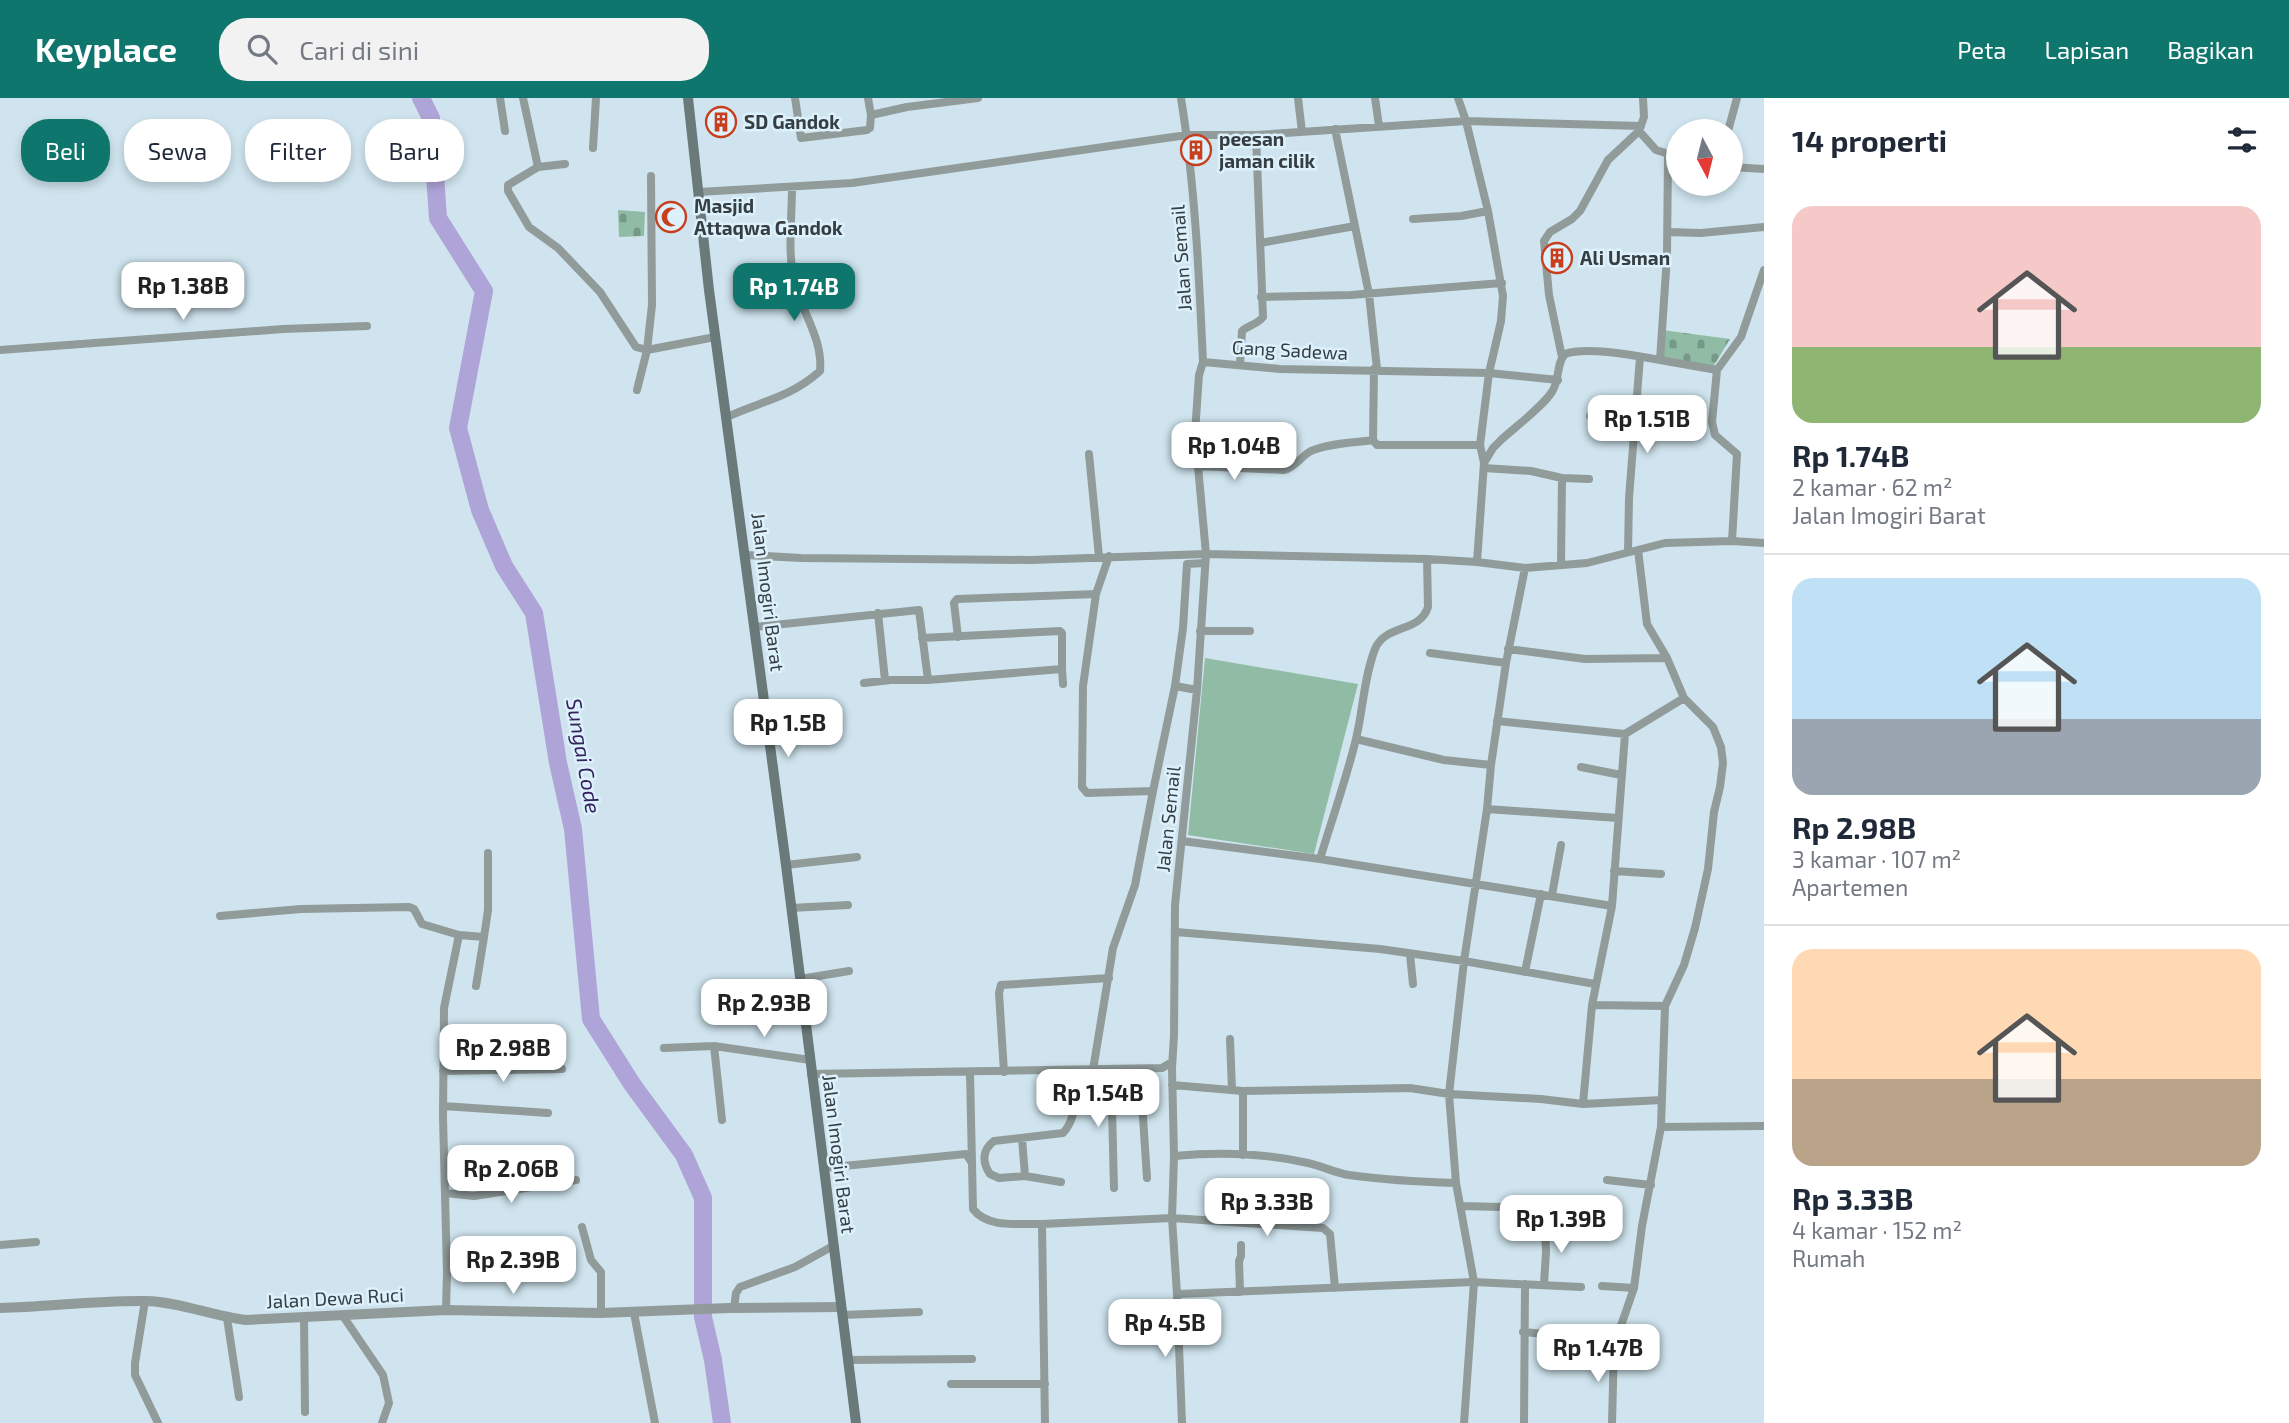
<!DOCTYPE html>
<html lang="id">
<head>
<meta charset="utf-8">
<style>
  :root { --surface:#fff; --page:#f2f2f3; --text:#1f2937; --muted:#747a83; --line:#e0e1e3; --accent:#0f766e }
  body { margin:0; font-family:"Exo 2",sans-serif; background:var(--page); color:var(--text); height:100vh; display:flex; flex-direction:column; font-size:26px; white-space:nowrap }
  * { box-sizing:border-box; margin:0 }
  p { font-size:23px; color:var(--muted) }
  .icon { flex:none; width:38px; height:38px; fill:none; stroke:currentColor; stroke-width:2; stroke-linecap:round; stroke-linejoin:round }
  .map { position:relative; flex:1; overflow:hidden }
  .details { display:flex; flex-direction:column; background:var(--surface); width:525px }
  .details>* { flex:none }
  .hud { position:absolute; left:21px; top:21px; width:665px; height:63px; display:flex; gap:14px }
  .needle { width:46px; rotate:173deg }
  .fabs { position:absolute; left:1666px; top:21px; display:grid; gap:14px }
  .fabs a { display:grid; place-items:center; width:77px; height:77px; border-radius:50%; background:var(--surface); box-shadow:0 4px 10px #0003; font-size:35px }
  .price { position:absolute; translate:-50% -60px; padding:0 16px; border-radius:14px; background:#fff; color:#222; font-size:23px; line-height:46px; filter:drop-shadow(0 2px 4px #0008) }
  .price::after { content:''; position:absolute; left:50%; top:42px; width:21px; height:16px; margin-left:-10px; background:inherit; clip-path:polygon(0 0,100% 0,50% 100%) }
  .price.current { background:var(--accent); color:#fff }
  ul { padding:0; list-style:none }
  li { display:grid; align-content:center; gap:14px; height:371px; padding:0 28px }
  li+li { border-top:2px solid var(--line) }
  li span { display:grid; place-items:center; height:217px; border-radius:21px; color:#555 }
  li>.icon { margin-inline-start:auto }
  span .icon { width:126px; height:126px; fill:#fffc; stroke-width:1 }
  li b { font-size:30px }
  h2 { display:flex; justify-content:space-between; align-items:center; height:84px; padding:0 28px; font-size:30px }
  .tag { padding:0 24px; border-radius:28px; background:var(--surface); box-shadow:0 4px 10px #0003; font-size:24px; line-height:63px }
  .tag.current { background:var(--accent); color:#fff }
  header { display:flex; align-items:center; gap:42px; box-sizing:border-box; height:98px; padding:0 35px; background:var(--accent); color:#fff }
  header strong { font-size:33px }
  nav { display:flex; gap:38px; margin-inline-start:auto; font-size:24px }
  .search { width:490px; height:63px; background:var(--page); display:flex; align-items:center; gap:18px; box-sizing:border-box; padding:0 24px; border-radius:28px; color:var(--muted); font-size:26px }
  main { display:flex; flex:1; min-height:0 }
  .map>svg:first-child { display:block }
</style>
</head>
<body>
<header>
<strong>Keyplace</strong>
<div class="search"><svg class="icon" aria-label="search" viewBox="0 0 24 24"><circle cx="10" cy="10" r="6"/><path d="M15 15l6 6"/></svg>Cari di sini</div>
<nav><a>Peta</a><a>Lapisan</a><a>Bagikan</a></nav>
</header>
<main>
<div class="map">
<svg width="1764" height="1325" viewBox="0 0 1764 1325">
  <defs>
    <pattern id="cemetery-stones" width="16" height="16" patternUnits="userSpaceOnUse" patternTransform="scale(1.75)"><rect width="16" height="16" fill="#90bba4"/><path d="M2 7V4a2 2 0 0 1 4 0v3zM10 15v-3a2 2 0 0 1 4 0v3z" fill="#769987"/></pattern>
  </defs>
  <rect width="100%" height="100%" fill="#cfe4ee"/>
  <path fill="url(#cemetery-stones)" d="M618 112 645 114 644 138 619 139Z
    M1662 232 1730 241 1713 269 1662 260Z"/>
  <path fill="#90bba4" d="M1205 560 1358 586 1314 756 1188 737Z"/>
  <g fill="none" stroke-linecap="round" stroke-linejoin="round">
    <path stroke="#afa4d7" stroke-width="18" d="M421 0 431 20 438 120 484 193 458 330 480 412 504 468 534 515 558 665 573 731 591 921 632 986 684 1057 703 1100V1219L713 1262 722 1325"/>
    <path stroke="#909b9a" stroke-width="8" d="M500 0 505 33
      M523 0 538 69
      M795 0 801 40 867 32 870 30 871 17 907 9 978 0
      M868 0 871 17
      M1298 0 1302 34
      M1375 0 1379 28
      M1458 0 1466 23 1488 113 1503 198 1501 223 1489 275 1480 347 1484 365 1477 464
      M1643 0 1644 19 1639 33 1656 52 1678 59
      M1335 31 1369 196 1377 271
      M1728 33 1737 0
      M593 50 596 0
      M565 66 538 69 508 87V93L529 129 558 150 600 194 636 249 647 252 715 239
      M1731 69 1764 71
      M698 94 852 85 1187 37H1256L1466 23 1641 28
      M1413 121 1461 118 1488 113
      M1668 134 1701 135 1764 129
      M1260 145 1355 128
      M1261 199 1351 197 1502 185
      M0 252 283 231 367 228
      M1562 259 1549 197 1544 143 1550 134 1572 121 1580 113 1608 62 1639 33
      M1660 262 1717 272
      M1203 264 1280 271 1489 275 1558 282
      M1240 266 1242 233C1249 227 1258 226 1263 219L1256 37
      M1374 271 1373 342 1377 347H1480
      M637 292 647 252 652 207 651 78
      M1590 318 1635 326
      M727 319C761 303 790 300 820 273 823 242 803 216 795 186 787 156 792 120 792 89
      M1089 356 1099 459
      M1484 365 1493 350 1501 342C1515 329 1545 307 1553 292 1560 280 1556 266 1565 256 1586 248 1637 258 1660 262L1667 158 1668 57
      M1197 368 1284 372C1295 370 1301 358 1311 353 1330 345 1353 345 1373 342
      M1484 370 1531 373 1562 380 1561 467
      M1562 380 1589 381
      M1732 443 1737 356 1715 337 1712 324 1717 272 1741 239 1764 172
      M1628 454 1629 400 1640 259
      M746 457 801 460 1031 462 1206 456 1427 461 1477 464 1525 470 1587 465 1665 445 1732 443 1764 445
      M878 515 885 582
      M755 529 919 512 928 582
      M1200 533H1250
      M958 539 954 505 957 501 1096 496
      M922 540 1060 533 1062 535V571
      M1508 551 1585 561 1667 560
      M1430 555 1506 565
      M864 585 891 582H928L1062 571 1063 586
      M1175 588 1197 592
      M1497 623 1625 636
      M1356 641 1444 662 1491 667
      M1581 669 1621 677
      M1153 693 1175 588 1183 530 1187 466 1205 465
      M1487 711 1618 720
      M1182 743 1320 761 1612 808
      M1320 761C1332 721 1346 682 1356 641 1363 612 1364 579 1375 551 1385 526 1420 535 1428 509L1427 461
      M786 767 857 759
      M1614 773 1661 776
      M1552 797 1561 747
      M791 810 848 807
      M220 818 301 811 409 809 414 811 422 826 459 837 484 839 488 812V755
      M1176 834 1380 851 1464 863 1595 886
      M1410 856 1413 886
      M1525 874 1541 796
      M800 881 849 873
      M476 888 484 839
      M1592 907 1665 908
      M1230 941 1232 992
      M714 948 722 1022
      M664 950 714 948 810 962
      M1111 971 1114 1090
      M1093 972 1113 850 1135 787 1153 693 1087 695 1082 689 1083 588 1096 496 1109 458
      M443 973 562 971
      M1004 974 999 895 1001 887 1109 880
      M970 975 973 1111C988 1131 1020 1125 1042 1126
      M811 976 1162 970 1172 964
      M1172 987 1243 993 1410 990 1449 996 1541 1001 1583 1006 1662 1002
      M1111 989 1137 985 1141 989 1147 1080
      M1583 1006 1592 907 1612 808 1625 636 1684 600
      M443 1008 548 1015
      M1661 1029 1764 1028
      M1022 1040 1025 1078 999 1080 990 1076C982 1064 982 1052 994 1043L1063 1035C1079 1018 1074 994 1074 972
      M506 1057 509 1092
      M1243 1057V993
      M1174 1058C1219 1054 1264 1055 1308 1065 1322 1068 1335 1075 1349 1077 1385 1082 1421 1084 1456 1085
      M823 1070 966 1056 972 1065
      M1025 1078 1061 1084
      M1607 1082 1651 1087
      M445 1095 474 1098 576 1082
      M1461 1108 1500 1109
      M582 1129 591 1162 601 1174V1215
      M0 1147 36 1144
      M1544 1186 1546 1154 1545 1129
      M1602 1188 1634 1190
      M1240 1194 1239 1163 1241 1158V1147
      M1177 1196 1474 1184 1581 1189
      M145 1203 135 1265V1277L158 1325
      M734 1210 736 1195 740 1189 795 1169 833 1148
      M446 1212 447 1174 443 1019 444 910 459 837
      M634 1215 655 1325
      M843 1217 919 1214
      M343 1218 383 1277 389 1305 382 1325
      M304 1219 305 1314
      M227 1220 239 1299
      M1523 1234 1575 1239 1614 1248
      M847 1262 972 1261
      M951 1286H1045
      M1045 1325 1042 1126 1172 1120 1174 1058 1172 970 1174 937 1175 807 1197 592 1206 456 1195 335 1199 277 1203 264C1199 176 1195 87 1181 0
      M1182 1325 1177 1196 1172 1120 1323 1130 1330 1136 1335 1190
      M1464 1325 1474 1184 1456 1085 1449 996 1464 863 1487 711 1491 667 1506 565 1525 470
      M1524 1325 1525 1186
      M1612 1325 1614 1248 1634 1190 1642 1128 1661 1029 1665 908 1684 867 1695 830 1708 771 1714 714 1720 689 1723 665 1721 649 1713 629 1684 600 1667 560 1647 526 1638 452"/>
    <path stroke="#909b9a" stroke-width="10" d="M0 1210C48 1209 97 1202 146 1203 180 1204 212 1218 246 1222L446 1212 601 1215 729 1210 841 1209"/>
    <path stroke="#6a7979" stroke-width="10" d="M688 0 709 192 786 767 856 1325"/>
  </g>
  <defs>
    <g id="building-ring" transform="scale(1.575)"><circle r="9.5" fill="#dcf1fc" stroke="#c93f1d" stroke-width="1.5"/><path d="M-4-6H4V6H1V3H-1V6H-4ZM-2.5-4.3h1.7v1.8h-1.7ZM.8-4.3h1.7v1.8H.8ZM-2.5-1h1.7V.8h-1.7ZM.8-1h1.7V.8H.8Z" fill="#c93f1d"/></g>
    <g id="mosque-ring" transform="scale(1.575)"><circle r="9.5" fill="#dcf1fc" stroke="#c93f1d" stroke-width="1.5"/><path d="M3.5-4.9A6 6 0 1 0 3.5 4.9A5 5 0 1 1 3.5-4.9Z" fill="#c93f1d"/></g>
  </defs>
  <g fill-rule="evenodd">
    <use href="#building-ring" x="721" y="24"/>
    <use href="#building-ring" x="1196" y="52"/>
    <use href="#mosque-ring" x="671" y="119"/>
    <use href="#building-ring" x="1557" y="160"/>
  </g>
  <g text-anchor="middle" stroke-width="5" stroke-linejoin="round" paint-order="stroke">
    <g font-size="19" font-weight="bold" fill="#363e42" stroke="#dcf1fc" text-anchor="start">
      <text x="744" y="31">SD Gandok</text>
      <text x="1219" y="48">peesan<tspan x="1219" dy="22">jaman cilik</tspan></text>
      <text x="694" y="115">Masjid<tspan x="694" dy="22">Attaqwa Gandok</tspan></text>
      <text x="1580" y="167">Ali Usman</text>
    </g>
    <g font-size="19" fill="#363e42" stroke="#dcf1fc">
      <text transform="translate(1181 160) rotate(-94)" y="7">Jalan Semail</text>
      <text transform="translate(1290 252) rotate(3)" y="7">Gang Sadewa</text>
      <text transform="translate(768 494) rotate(83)" y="7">Jalan Imogiri Barat</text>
      <text transform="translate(1168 721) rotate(-84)" y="7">Jalan Semail</text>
      <text transform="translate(839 1056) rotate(83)" y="7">Jalan Imogiri Barat</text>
      <text transform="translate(335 1200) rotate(-3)" y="7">Jalan Dewa Ruci</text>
    </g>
    <g font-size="21" font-style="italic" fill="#34215d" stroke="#dcf1fc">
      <text transform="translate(583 658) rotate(80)" y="7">Sungai Code</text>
    </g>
  </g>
</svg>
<div class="fabs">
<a><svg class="needle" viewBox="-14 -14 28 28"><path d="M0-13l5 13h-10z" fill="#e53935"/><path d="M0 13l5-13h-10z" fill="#747a83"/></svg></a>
</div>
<b class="price" style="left:183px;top:224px">Rp 1.38B</b>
<b class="price current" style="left:794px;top:225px">Rp 1.74B</b>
<b class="price" style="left:1647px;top:357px">Rp 1.51B</b>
<b class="price" style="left:1234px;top:384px">Rp 1.04B</b>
<b class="price" style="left:788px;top:661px">Rp 1.5B</b>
<b class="price" style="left:764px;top:941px">Rp 2.93B</b>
<b class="price" style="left:503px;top:986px">Rp 2.98B</b>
<b class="price" style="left:1098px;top:1031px">Rp 1.54B</b>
<b class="price" style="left:511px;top:1107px">Rp 2.06B</b>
<b class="price" style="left:1267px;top:1140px">Rp 3.33B</b>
<b class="price" style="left:1561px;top:1157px">Rp 1.39B</b>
<b class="price" style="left:513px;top:1198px">Rp 2.39B</b>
<b class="price" style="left:1165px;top:1261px">Rp 4.5B</b>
<b class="price" style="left:1598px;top:1286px">Rp 1.47B</b>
<div class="hud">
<a class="tag current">Beli</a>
<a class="tag">Sewa</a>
<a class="tag">Filter</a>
<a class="tag">Baru</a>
</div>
</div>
<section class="details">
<h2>14 properti<svg class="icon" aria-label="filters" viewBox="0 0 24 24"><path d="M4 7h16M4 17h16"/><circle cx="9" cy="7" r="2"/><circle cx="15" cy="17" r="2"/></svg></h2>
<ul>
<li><span style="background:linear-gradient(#f6c9c9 65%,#8fb573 0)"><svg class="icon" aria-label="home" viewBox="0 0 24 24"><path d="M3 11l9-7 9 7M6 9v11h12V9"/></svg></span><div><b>Rp 1.74B</b><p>2 kamar · 62 m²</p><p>Jalan Imogiri Barat</p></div></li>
<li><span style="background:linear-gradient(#bfe0f5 65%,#9aa5b1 0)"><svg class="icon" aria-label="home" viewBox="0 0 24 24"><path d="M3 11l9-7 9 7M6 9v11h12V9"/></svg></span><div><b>Rp 2.98B</b><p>3 kamar · 107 m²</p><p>Apartemen</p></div></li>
<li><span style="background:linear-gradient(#ffd9b3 60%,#b9a48a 0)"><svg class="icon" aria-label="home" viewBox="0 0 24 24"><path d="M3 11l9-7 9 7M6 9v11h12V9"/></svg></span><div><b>Rp 3.33B</b><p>4 kamar · 152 m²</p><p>Rumah</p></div></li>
</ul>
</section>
</main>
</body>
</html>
